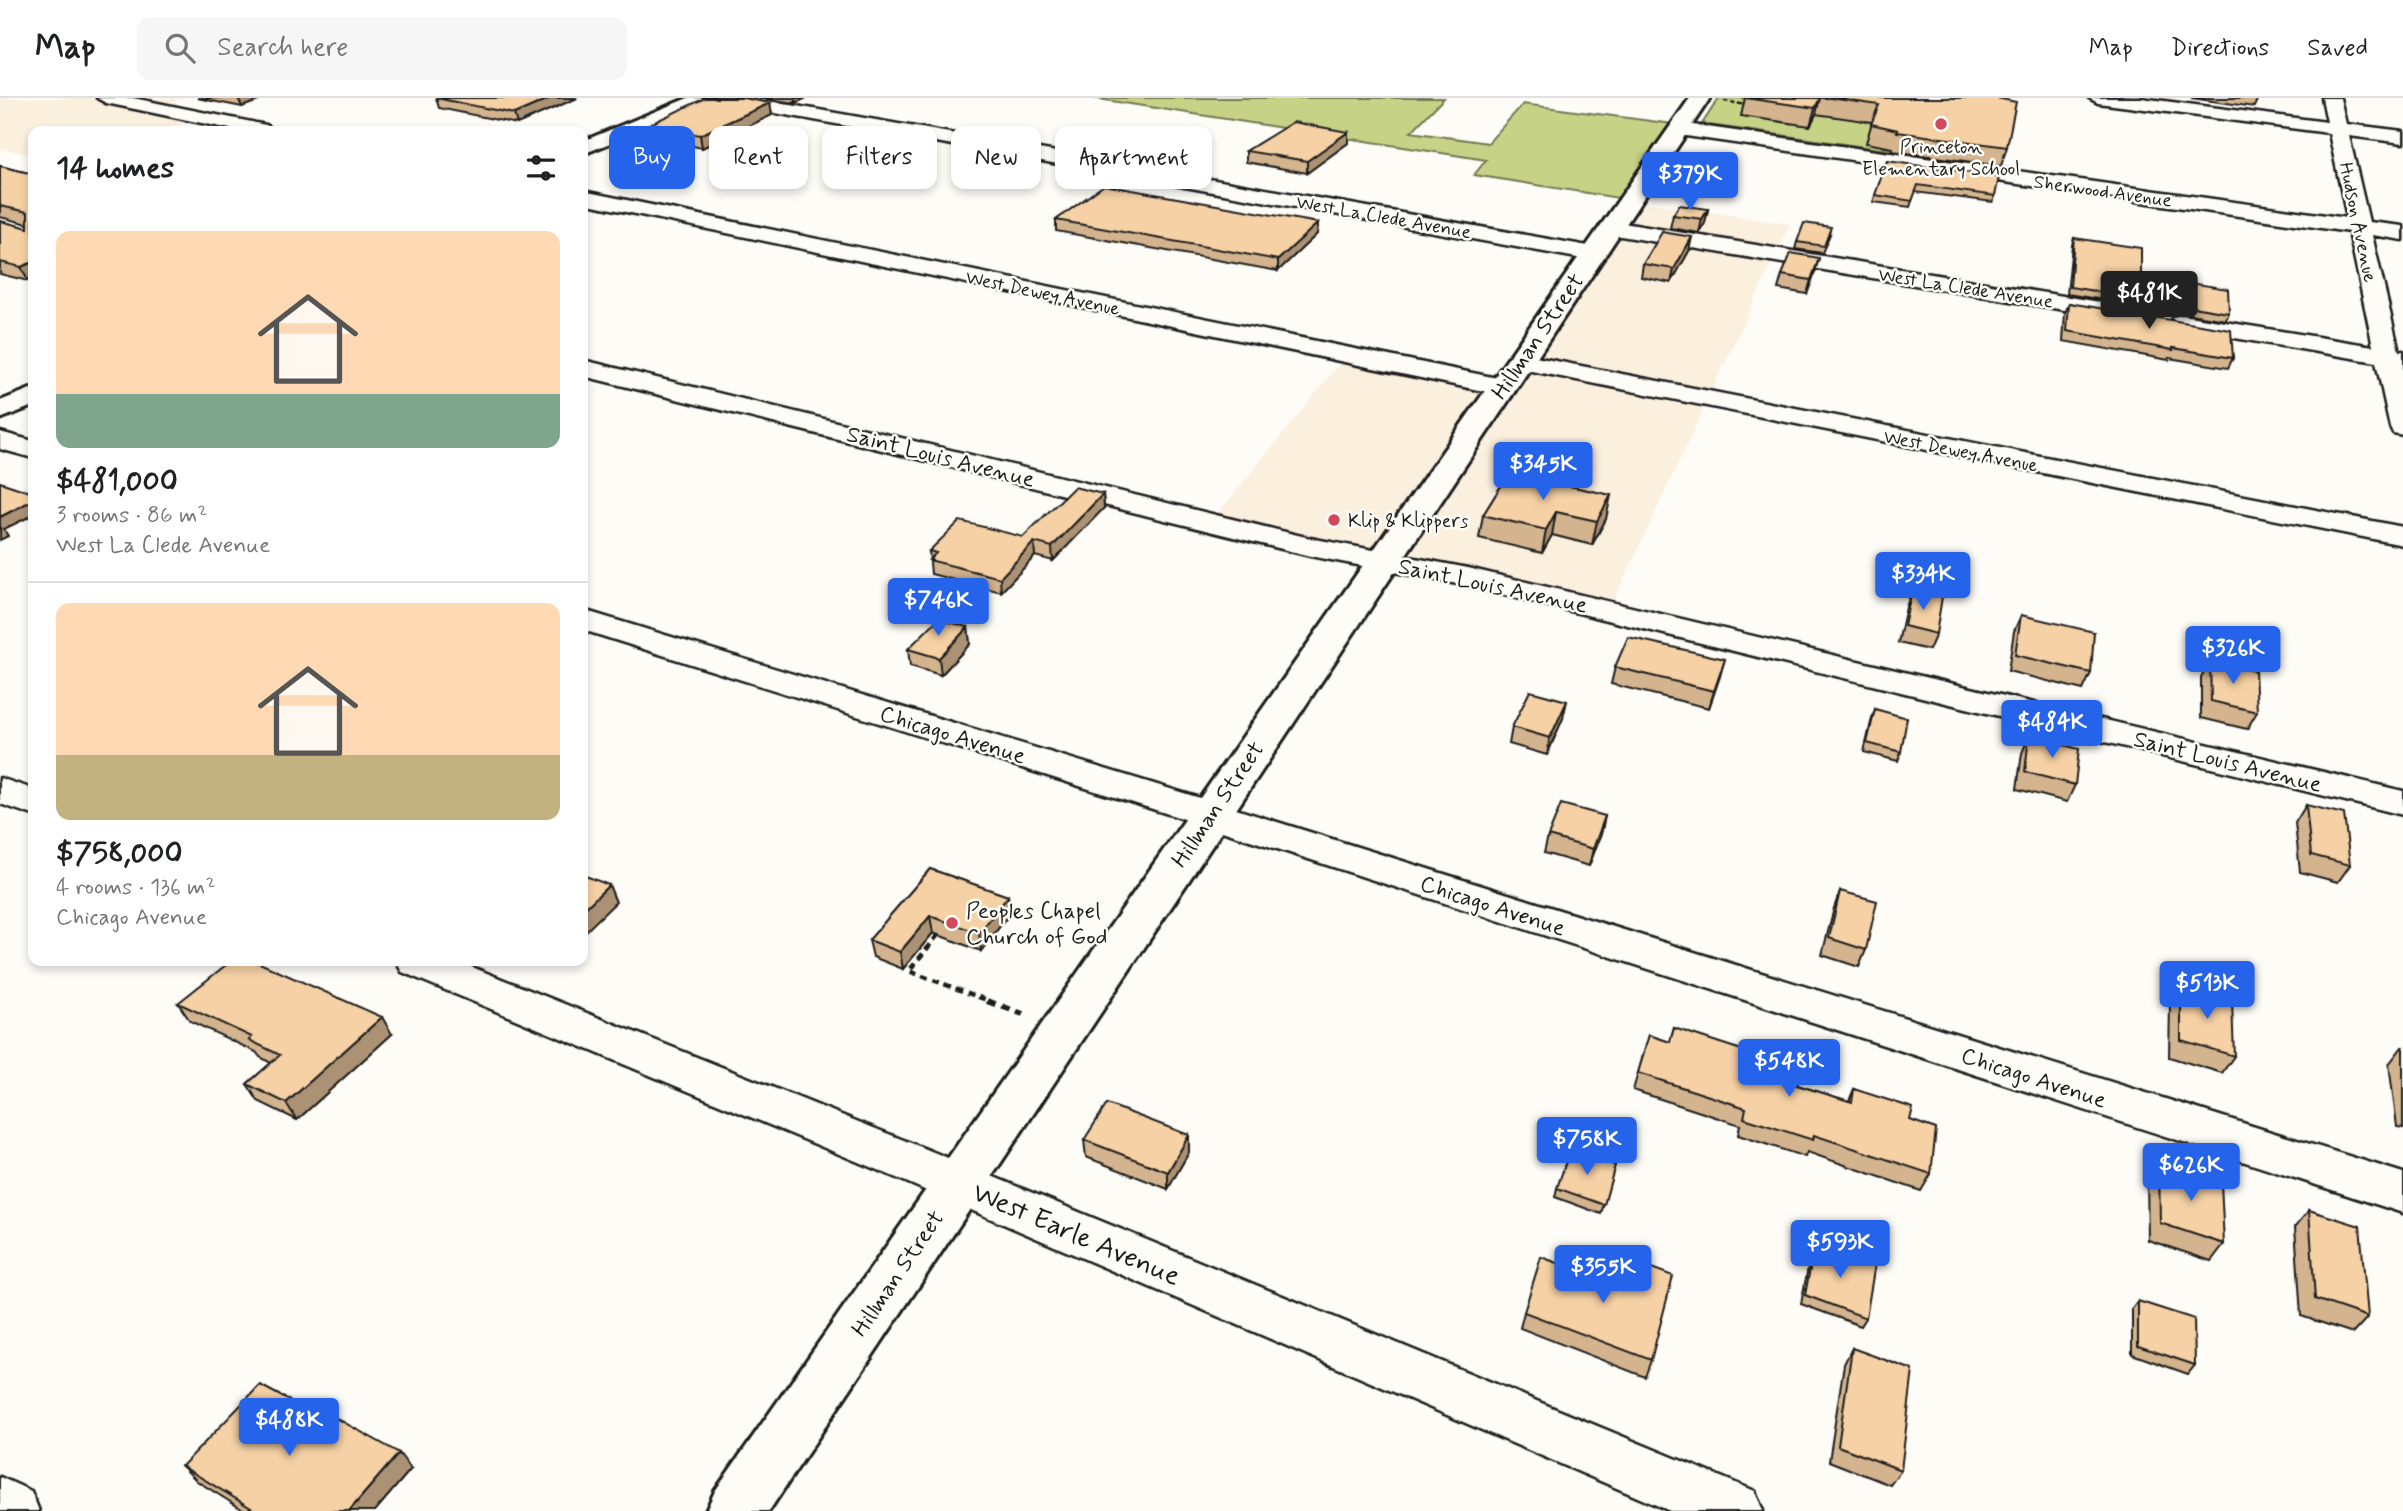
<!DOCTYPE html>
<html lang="en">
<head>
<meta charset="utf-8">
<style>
  :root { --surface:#fff; --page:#f6f6f6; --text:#202124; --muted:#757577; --line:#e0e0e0; --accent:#2563eb }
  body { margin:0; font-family:Mynerve,sans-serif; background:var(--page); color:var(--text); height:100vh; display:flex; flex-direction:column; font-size:26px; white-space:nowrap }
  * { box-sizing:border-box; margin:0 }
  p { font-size:23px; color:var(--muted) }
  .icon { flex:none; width:38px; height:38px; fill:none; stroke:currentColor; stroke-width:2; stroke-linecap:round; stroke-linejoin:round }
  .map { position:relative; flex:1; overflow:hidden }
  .details { position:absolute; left:28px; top:28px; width:560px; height:840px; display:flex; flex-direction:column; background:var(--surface); border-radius:14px; box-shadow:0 4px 10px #0003 }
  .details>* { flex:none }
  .banner { position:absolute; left:609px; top:28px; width:665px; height:63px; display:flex; gap:14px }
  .price { position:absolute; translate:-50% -60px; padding:0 16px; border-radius:7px; background:var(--accent); color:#fff; font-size:23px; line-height:46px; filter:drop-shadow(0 2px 4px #0008) }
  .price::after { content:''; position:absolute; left:50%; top:42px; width:21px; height:16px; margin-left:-10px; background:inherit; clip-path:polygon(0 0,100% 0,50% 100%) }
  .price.on { background:#222; color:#fff }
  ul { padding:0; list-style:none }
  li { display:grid; align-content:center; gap:14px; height:371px; padding:0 28px }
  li+li { border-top:2px solid var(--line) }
  li span { display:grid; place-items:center; height:217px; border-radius:14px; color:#555 }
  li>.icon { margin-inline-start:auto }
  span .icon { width:126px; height:126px; fill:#fffc; stroke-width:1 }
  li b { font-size:30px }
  h2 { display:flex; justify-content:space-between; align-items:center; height:84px; padding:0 28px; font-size:30px }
  .chip { padding:0 24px; border-radius:14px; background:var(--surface); box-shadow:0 4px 10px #0003; font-size:24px; line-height:63px }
  .chip.on { background:var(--accent); color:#fff }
  header { display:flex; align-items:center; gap:42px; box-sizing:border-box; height:98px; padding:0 35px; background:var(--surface); border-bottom:2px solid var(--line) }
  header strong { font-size:33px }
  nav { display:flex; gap:38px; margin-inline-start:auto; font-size:24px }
  .search { width:490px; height:63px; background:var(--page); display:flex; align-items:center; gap:18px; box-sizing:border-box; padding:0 24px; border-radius:14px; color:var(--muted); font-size:26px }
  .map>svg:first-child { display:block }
</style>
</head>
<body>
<header>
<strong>Map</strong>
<div class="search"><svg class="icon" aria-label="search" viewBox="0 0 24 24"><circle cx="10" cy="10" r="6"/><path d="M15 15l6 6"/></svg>Search here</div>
<nav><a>Map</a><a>Directions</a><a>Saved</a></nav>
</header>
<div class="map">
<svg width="2403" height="1413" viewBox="0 0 2403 1413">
  <rect width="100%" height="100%" fill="#fdfcf7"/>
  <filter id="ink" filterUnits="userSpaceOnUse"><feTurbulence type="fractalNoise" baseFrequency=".0143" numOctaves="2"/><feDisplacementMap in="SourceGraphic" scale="14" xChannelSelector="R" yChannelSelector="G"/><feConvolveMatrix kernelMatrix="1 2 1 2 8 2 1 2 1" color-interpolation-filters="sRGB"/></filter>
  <g filter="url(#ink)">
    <path fill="#fbefde" d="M0 0H184L156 9 200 19 160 33H33V58L0 50Z
      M1631 102 1790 126 1609 513 1210 425 1347 257 1503 289Z"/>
    <path fill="#c6d286" stroke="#717751" stroke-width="2" d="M1092 0H1444L1411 34 1488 45 1523 6 1681 27 1631 102 1474 77 1486 62Z
      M1719 0H1752L1742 18 1810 28 1818 12 1874 25 1882 49 1920 54 2006 40 2001 68 1702 26Z"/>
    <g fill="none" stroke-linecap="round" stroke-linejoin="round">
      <g stroke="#1c1c1c" stroke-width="5">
        <path id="minor" d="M97 0H133L266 27 276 33H240L106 5Z
          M711 0H751L1594 149 1602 151 1605 156 1602 161 1594 163 720 5Z
          M2089 0H2141L2327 24 2322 0H2340L2346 26 2403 33V45L2349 38 2369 124 2403 128V142L2372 137 2399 253H2403V337L2393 335 2390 329 2376 264 2182 231 2173 229 2170 224 2173 219 2182 217 2373 248 2349 134 1679 37 1669 31 1679 25 2347 120 2329 35 2098 5Z
          M583 93 1502 281 1511 284 1515 289 1511 294 1502 297 583 105Z
          M1611 123 2118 207 2126 209 2130 214 2126 219 2118 221 1603 135 1600 130 1603 125Z
          M1520 256 2403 429V447L1511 269 1507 264 1511 259Z
          M583 262 1310 440 1468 470 2403 693V717L1468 488 1310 458 583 278Z
          M0 334 33 343V360L0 351Z
          M583 512 1223 707 2403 1075V1115L1197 725 583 532Z
          M0 680 33 691V717L0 706Z
          M396 863H457L931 1053 1755 1393 1763 1413H1670L899 1081 402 874Z
          M0 1379 31 1393 39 1413H0Z"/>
      </g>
      <g stroke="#1c1c1c" stroke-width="6">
        <path id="tertiary" d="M688 0H715L712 4 583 56V43Z
          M1690 0H1710L769 1413H706L715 1393Z
          M33 290V308L0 321V303Z"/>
      </g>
      <path stroke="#1c1c1c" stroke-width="2.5" stroke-dasharray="4.5 2.5" stroke-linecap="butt" d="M1724 3 1747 7"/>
      <path stroke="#1c1c1c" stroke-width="4.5" stroke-dasharray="7 5" stroke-linecap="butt" d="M938 837 909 873 992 904"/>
      <path stroke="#1c1c1c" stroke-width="6" stroke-dasharray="9 7" stroke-linecap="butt" d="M987 903 1023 916"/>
      <use href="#minor" fill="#fdfcf7" fill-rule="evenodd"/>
      <use href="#tertiary" fill="#fdfcf7" fill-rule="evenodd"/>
    </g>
    <path fill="#d3b48e" stroke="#1c1c1c" stroke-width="2" d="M197 0H266L242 9Z
      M436 0H577L517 26 439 10Z
      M757 0H806L796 5Z
      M1745 0H1997L2007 49 2001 68 1892 53 1893 50 1866 45 1872 24 1816 16 1810 28 1741 18Z
      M2191 0H2258L2254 9Z
      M770 5 772 17 702 50 651 39 648 27Z
      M1348 34V45L1307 75 1246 64V53Z
      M1887 63 1995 98 1993 104 1915 94 1910 109 1873 104Z
      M0 68 33 76V181L28 183 0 176V123L28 130V126L0 119Z
      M1708 111 1705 125 1699 135 1670 130 1673 117Z
      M1056 122 1318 125 1317 136 1278 173 1056 133Z
      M1830 136 1822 155 1795 151 1797 144Z
      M2074 140 2141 177 2229 215 2226 222 2067 196 2072 147Z
      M1689 153 1671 185 1641 179 1643 166Z
      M1815 174 1807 196 1778 191 1782 177Z
      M2069 205 2233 260 2228 270 2169 260V262L2063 243 2065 215Z
      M1509 375 1606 421 1592 447 1552 437 1542 455 1479 440 1483 417Z
      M1103 396 1104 410 1053 463 1035 458 1001 494 931 476 929 453 1023 439Z
      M1912 492 1936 536 1929 552 1898 545 1906 509Z
      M2021 517 2091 575 2083 592 2008 573 2014 533Z
      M968 529 970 546 941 577 910 568 908 551Z
      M2210 563 2257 614 2247 631 2201 620V579Z
      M1615 569 1720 578 1709 610 1611 586Z
      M1875 611 1901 654 1898 663 1864 654 1872 620Z
      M1563 620 1547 657 1509 646 1512 629Z
      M2029 638 2075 687 2067 704 2017 691 2022 655Z
      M2306 707 2350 767 2338 784 2300 774 2295 725Z
      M1605 718 1601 736 1589 768 1544 755 1548 738Z
      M930 771 1008 798 1010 815 981 853 933 835 903 871 873 859 869 842Z
      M1840 793 1866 852 1859 869 1822 857 1834 810Z
      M2181 888 2234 958 2222 975 2169 959 2170 905Z
      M178 905 392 936 297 1022 258 1003 247 986 271 965 260 959 256 954 190 923Z
      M1674 930 1797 987 1849 1003 1854 991 1910 1022 1931 1076 1921 1093 1807 1054 1805 1059 1738 1037 1740 1027 1633 992 1649 937 1670 944Z
      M2402 949H2403V1030L2397 1029 2389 966Z
      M1189 1037V1054L1168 1091 1086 1059 1084 1042Z
      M2159 1065 2224 1146 2211 1163 2148 1142 2147 1082Z
      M1615 1067 1601 1116 1555 1099 1557 1090Z
      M2309 1112 2368 1219 2353 1235 2301 1218 2295 1129Z
      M1815 1144 1866 1220 1861 1228 1801 1206 1811 1153Z
      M1633 1163 1651 1262 1645 1279 1520 1230 1524 1214 1625 1189Z
      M2138 1203 2195 1267 2188 1276 2132 1256V1211Z
      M1852 1250 1901 1372 1890 1387 1829 1363 1844 1266Z
      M182 1368 411 1371 375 1413H245L197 1383Z"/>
    <path fill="#ac9274" stroke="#1c1c1c" stroke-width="2" d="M238 0H266L242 9Z
      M551 0H577L517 26 514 16Z
      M795 0H806L796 5Z
      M1820 0 1816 16 1810 28 1815 10Z
      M770 5 772 17 702 50 700 37Z
      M1348 34V45L1307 75V63Z
      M1708 111 1705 125 1699 135 1702 121Z
      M1318 125 1317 136 1278 173V162Z
      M1692 139 1689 153 1671 185 1674 171Z
      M1819 160 1815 174 1807 196 1811 182Z
      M33 164V181L28 183 21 169Z
      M1103 396 1104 410 1053 463 1052 449Z
      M1611 397 1606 421 1592 447 1597 423Z
      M33 402V417L4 431 8 438 0 442V419Z
      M1556 414 1552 437 1542 455 1546 432Z
      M1034 444 1035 458 1001 494 1000 480Z
      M968 529 970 546 941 577 939 560Z
      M1725 561 1720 578 1709 610 1714 593Z
      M1567 603 1563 620 1547 657 1550 640Z
      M1605 718 1601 736 1589 768 1593 751Z
      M609 787 616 804 583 836V812Z
      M1008 798 1010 815 981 853 979 835Z
      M930 818 933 835 903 871 900 854Z
      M382 919 392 936 297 1022 286 1005Z
      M1189 1037V1054L1168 1091V1074Z
      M399 1355 411 1371 375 1413H349Z"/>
    <path fill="#f5d1a5" stroke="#1c1c1c" stroke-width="2" d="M436 0H551L514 16Z
      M705 0H743L770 5 700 37 648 27Z
      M1745 0H1820L1815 10Z
      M1830 0H1997L2016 4 2007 49 1897 34 1898 32 1871 26 1879 7Z
      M1293 24 1348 34 1307 63 1246 53Z
      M1887 63 1999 79 1995 98 1918 87 1912 103 1875 97Z
      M0 68 33 76V164L21 169 0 164V123L28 130V114L0 108Z
      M1104 87 1318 125 1278 162 1056 122Z
      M1679 107 1708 111 1702 121 1673 117Z
      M1804 125 1831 129 1824 148 1797 144Z
      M1662 134 1692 139 1674 171 1643 166Z
      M2074 140 2141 150V177L2228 191 2229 215 2070 189Z
      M1791 155 1819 160 1811 182 1782 177Z
      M2069 205 2231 232 2233 260 2173 250V252L2067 233Z
      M1509 375 1611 397 1597 423 1556 414 1546 432 1483 417Z
      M0 384 33 395V402L0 419Z
      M1074 389 1103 396 1052 449 1034 444 1000 480 929 462 936 455 929 453 960 423 1023 439Z
      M1912 492 1942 499 1936 536 1904 528Z
      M2021 517 2094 534 2091 575 2015 557Z
      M938 521 968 529 939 560 908 551Z
      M1628 539 1725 561 1714 593 1615 569Z
      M2210 563 2255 573 2257 614 2211 603Z
      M1530 593 1567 603 1550 640 1512 629Z
      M1875 611 1907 620 1901 654 1867 645Z
      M2029 638 2079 651 2075 687 2025 674Z
      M1561 706 1605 718 1593 751 1548 738Z
      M2306 707 2344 716 2350 767 2311 757Z
      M930 771 1008 798 979 835 930 818 900 854 869 842Z
      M583 777 609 787 583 812Z
      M1840 793 1877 803 1866 852 1829 840Z
      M231 863H255L382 919 286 1005 247 986 280 957 249 942 252 939 178 905Z
      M2181 888 2232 903 2234 958 2181 942Z
      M1674 930 1800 971 1797 987 1852 1004 1854 991 1913 1010 1910 1022 1936 1031 1931 1076 1814 1037 1813 1042 1744 1020 1746 1010 1638 975 1649 937 1670 944Z
      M1107 1006 1189 1037 1168 1074 1084 1042Z
      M1570 1052 1615 1067 1604 1107 1557 1090Z
      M2159 1065 2221 1084 2224 1146 2160 1125Z
      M2309 1112 2360 1128 2368 1219 2315 1201Z
      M1815 1144 1875 1166 1866 1220 1805 1197Z
      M1541 1159 1625 1189 1633 1163 1673 1178 1651 1262 1524 1214Z
      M2138 1203 2194 1221 2195 1267 2138 1248Z
      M1852 1250 1913 1272 1901 1372 1838 1348Z
      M260 1287 331 1325 336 1320 399 1355 349 1413H256L182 1368Z"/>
  </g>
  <g fill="#d1495b" stroke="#fdfcf7" stroke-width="2.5">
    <circle cx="1941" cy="26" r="7"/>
    <circle cx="1334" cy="422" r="7"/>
    <circle cx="952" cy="825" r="7"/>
  </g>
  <g text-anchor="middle" stroke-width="5" stroke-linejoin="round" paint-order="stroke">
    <g font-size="19" fill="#1c1c1c" stroke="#fdfcf7">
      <text x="1941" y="55">Princeton<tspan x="1941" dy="22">Elementary School</tspan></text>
      <text x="1348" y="429" text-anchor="start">Klip &amp; Klippers</text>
    </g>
    <g font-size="19" fill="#1c1c1c" stroke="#fdfcf7">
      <text transform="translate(2103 92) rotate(8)" y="7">Sherwood Avenue</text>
      <text transform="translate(1384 118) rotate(10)" y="7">West La Clede Avenue</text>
      <text transform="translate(2359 124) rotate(78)" y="7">Hudson Avenue</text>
      <text transform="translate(1966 189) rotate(9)" y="7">West La Clede Avenue</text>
      <text transform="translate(1043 194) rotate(12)" y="7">West Dewey Avenue</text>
      <text transform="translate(1961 352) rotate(11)" y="7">West Dewey Avenue</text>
    </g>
    <g font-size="23" fill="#1c1c1c" stroke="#fdfcf7">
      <text transform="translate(1537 238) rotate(-56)" y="8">Hillman Street</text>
      <text transform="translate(941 358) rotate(14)" y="8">Saint Louis Avenue</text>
      <text transform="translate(1493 487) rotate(12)" y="8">Saint Louis Avenue</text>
      <text transform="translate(953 636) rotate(17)" y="8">Chicago Avenue</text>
      <text transform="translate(2228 663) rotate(14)" y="8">Saint Louis Avenue</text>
      <text transform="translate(1217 706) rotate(-56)" y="8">Hillman Street</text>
      <text transform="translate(1493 807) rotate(18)" y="8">Chicago Avenue</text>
      <text transform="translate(2034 979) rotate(18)" y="8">Chicago Avenue</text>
      <text transform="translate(897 1175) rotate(-56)" y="8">Hillman Street</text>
    </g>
    <g font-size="23" fill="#1c1c1c" stroke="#fdfcf7" text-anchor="start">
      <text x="966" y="820">Peoples Chapel<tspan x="966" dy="26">Church of God</tspan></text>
    </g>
    <g font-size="28" fill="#1c1c1c" stroke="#fdfcf7">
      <text transform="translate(1077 1135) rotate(23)" y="10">West Earle Avenue</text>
    </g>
  </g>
</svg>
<b class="price" style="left:1690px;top:114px">$379K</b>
<b class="price on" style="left:2149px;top:233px">$481K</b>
<b class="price" style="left:1543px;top:404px">$345K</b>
<b class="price" style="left:1923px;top:514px">$334K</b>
<b class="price" style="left:938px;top:540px">$746K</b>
<b class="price" style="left:2233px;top:588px">$326K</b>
<b class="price" style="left:2052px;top:662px">$484K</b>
<b class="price" style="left:2207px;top:923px">$513K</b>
<b class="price" style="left:1789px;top:1001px">$548K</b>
<b class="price" style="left:1587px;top:1079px">$758K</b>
<b class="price" style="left:2191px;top:1105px">$626K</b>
<b class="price" style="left:1840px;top:1182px">$593K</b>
<b class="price" style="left:1603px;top:1207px">$355K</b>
<b class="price" style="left:289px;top:1360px">$488K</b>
<div class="banner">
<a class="chip on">Buy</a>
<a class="chip">Rent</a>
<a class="chip">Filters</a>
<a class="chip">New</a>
<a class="chip">Apartment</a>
</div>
<section class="details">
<h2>14 homes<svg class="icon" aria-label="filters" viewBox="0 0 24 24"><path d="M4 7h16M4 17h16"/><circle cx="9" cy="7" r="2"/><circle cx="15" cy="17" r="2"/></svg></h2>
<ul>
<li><span style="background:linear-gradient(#ffd9b3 75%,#7fa58c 0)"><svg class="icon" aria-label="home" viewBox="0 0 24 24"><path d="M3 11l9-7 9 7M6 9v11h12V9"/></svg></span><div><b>$481,000</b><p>3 rooms · 86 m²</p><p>West La Clede Avenue</p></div></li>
<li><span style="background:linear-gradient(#ffd9b3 70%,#c2b280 0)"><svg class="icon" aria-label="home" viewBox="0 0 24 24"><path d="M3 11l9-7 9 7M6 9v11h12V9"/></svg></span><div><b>$758,000</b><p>4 rooms · 136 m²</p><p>Chicago Avenue</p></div></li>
</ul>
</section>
</div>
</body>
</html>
